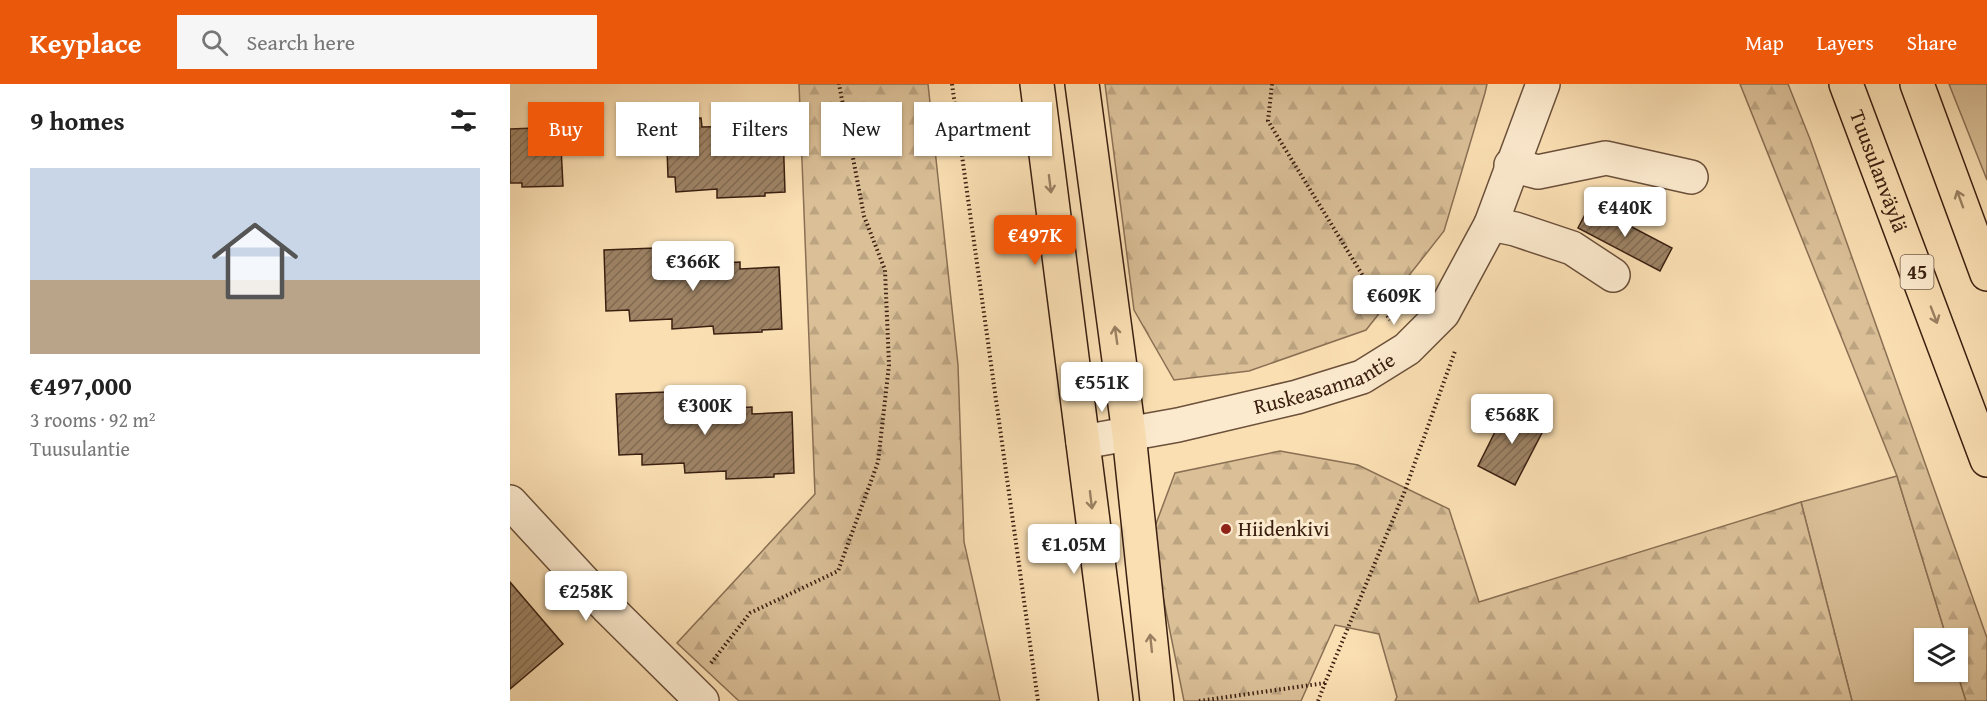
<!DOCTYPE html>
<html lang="en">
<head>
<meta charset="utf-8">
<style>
  :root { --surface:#fff; --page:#f6f6f6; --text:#222; --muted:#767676; --accent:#ea580c }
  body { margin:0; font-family:"Gentium Book Plus",serif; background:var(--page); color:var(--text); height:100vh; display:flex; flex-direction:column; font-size:22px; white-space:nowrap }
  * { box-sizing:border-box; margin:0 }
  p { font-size:20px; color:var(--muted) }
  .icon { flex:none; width:33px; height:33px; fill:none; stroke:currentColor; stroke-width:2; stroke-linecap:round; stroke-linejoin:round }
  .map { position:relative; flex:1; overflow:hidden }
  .sheet { display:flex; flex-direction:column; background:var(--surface); width:510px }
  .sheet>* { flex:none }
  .banner { position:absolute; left:18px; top:18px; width:570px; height:54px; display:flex; gap:12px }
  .tools { position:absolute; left:1404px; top:544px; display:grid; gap:12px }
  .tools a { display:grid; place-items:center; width:54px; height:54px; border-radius:0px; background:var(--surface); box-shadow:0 2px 4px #0004; font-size:30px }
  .price { position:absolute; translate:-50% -51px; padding:0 14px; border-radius:6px; background:#fff; color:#222; font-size:20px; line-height:39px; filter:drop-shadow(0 2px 3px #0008) }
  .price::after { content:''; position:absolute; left:50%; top:36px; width:18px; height:14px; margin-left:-9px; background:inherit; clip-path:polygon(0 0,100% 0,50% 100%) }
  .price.selected { background:var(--accent); color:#fff }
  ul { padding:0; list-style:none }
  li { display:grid; align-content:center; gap:12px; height:318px; padding:0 30px }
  li span { display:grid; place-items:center; height:186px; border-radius:0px; color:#555 }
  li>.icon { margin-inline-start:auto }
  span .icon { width:108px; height:108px; fill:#fffc; stroke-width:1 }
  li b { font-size:26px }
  h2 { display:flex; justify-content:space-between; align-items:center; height:72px; padding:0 30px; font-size:26px }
  .chip { padding:0 21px; border-radius:0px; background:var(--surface); box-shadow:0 2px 4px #0004; font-size:21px; line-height:54px }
  .chip.selected { background:var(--accent); color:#fff }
  header { display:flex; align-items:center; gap:36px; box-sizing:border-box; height:84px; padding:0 30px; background:var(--accent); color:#fff }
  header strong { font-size:28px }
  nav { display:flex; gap:33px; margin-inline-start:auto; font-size:21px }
  .search { width:420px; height:54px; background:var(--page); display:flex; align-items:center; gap:15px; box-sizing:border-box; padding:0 21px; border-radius:0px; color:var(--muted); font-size:22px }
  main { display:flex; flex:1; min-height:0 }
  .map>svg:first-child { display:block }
</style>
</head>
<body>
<header>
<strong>Keyplace</strong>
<div class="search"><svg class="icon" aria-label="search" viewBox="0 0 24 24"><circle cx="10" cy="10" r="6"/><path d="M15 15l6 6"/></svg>Search here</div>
<nav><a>Map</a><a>Layers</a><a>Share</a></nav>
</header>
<main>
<section class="sheet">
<h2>9 homes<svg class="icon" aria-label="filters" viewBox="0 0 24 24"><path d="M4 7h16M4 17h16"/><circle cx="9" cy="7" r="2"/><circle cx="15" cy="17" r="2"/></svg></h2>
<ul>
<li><span style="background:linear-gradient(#c9d6e8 60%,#b9a48a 0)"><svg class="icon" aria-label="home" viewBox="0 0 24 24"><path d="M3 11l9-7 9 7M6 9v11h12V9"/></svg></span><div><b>€497,000</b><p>3 rooms · 92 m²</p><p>Tuusulantie</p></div></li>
</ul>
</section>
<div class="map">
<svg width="1477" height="617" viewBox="0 0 1477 617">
  <defs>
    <pattern id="forest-firs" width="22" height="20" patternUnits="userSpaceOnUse" patternTransform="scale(1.5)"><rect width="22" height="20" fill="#dabf97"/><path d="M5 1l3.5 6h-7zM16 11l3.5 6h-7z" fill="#bca481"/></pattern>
    <pattern id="building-hatch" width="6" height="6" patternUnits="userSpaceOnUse" patternTransform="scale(1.5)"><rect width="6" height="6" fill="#9e8365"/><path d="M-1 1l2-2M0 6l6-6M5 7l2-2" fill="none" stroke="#826b52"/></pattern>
  </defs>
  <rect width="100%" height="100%" fill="#fadfb3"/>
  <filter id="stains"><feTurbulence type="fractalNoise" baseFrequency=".00333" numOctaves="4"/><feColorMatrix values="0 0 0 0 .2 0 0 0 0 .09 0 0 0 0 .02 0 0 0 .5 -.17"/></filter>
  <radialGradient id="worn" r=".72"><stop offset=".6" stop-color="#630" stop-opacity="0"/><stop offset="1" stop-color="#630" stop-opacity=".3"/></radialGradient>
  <path fill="#dabf97" stroke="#8a7054" stroke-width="1.5" d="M1439 0H1477V96Z
    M1387 392 1437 555H1414V588H1447L1456 617H1342L1291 418Z"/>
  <path fill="url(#forest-firs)" stroke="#8a7054" stroke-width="1.5" d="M289 0H418L448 281 454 458 490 617H229L167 559 305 410Z
    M595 0H977L975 9 934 147 856 246 739 287 664 296 624 226Z
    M1230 0H1278L1300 55 1477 554V617H1456L1447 588 1448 555H1437L1387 392Z
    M770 367 848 381 939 425 969 518 1291 418 1342 617H885L887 613 869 550 825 541 791 617H674L641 453 665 389Z"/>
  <path fill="url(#building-hatch)" stroke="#3b2011" stroke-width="1.5" d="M191 34 192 43 233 42V48L273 47 275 108 255 109V112L207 114V105L166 108 165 93H158L156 35Z
    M50 43 53 102 12 103V99H0V45Z
    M1080 121 1162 164 1150 187 1068 144Z
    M145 164V173L188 171V180L230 178V185L269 183 272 245 252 246V248L204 250 203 242 162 245V235L120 237 119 226 96 227 94 166Z
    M157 308 158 317 200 315 201 325 242 323V330L282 328 284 389 264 390V393L216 395V387L175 389 174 379 132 381V370L109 371 106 310Z
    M998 322 1036 341 1005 401 968 382Z
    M0 498 53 560 0 605Z"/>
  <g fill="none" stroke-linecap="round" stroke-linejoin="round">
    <g stroke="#6b503a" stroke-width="36">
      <g id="minor">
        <path d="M1001 81 1028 88 1096 74 1181 93"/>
        <path d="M981 140 1005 145 1062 164 1103 191"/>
        <path id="s1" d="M573 358 668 341 787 313 852 293 897 265 933 229 981 140 1033 0"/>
        <path d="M0 418 98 524 192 617"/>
      </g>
    </g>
    <g stroke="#3b2011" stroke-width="36">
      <path id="major" d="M527 0 606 617
        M572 0 619 350 647 617"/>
    </g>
    <g stroke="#3b2011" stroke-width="36">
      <g id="highway">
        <path id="s2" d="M1336 0 1477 376"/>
        <path d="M1407 0 1477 190"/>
      </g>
    </g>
    <path stroke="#3b2011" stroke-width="4" stroke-dasharray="1.5 3" stroke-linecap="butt" d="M442 0 528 617
      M762 0 758 37 880 236
      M201 579 240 529 328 487 368 378 379 281 375 186 354 132 329 0
      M689 617 815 599 894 409 945 267
      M808 617 815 599"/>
    <use href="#minor" stroke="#fceace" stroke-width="33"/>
    <use href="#major" stroke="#fadfb3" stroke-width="33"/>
    <use href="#highway" stroke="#fadfb3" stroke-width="33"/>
  </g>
  <defs><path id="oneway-shaft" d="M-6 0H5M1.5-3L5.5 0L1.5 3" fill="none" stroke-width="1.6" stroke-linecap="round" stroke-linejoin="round" transform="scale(1.5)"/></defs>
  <g stroke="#9a8062">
    <use href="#oneway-shaft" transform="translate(540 100) rotate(83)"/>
    <use href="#oneway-shaft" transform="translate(1450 115) rotate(-110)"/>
    <use href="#oneway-shaft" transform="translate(1424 231) rotate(69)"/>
    <use href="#oneway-shaft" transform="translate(606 251) rotate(-98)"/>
    <use href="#oneway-shaft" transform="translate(581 416) rotate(83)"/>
    <use href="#oneway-shaft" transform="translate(641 559) rotate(-96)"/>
  </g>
  <circle fill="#8f2418" stroke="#fceace" stroke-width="2" cx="716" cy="445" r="6"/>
  <g text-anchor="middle" stroke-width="6" stroke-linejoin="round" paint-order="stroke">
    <rect fill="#fceace" stroke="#755d4a" stroke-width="1.5" x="1390.5" y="171" width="33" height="34" rx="4.5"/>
    <g font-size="20" font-weight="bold" fill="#3b2011">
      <text x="1407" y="195">45</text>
    </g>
    <g font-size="21" fill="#3b2011" stroke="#fceace">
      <text dy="7" stroke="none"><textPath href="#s2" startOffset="93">Tuusulanväylä</textPath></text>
      <text dy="7" stroke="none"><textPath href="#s1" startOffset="249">Ruskeasannantie</textPath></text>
    </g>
    <g font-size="21" fill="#3b2011" stroke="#fceace" text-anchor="start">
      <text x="728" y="452">Hiidenkivi</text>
    </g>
  </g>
  <rect width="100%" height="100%" filter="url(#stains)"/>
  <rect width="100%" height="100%" fill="url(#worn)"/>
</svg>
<div class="tools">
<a><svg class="icon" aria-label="layers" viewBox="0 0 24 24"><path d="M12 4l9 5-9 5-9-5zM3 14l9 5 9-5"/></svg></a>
</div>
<b class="price" style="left:1115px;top:154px">€440K</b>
<b class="price selected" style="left:525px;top:182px">€497K</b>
<b class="price" style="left:183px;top:208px">€366K</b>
<b class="price" style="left:884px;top:242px">€609K</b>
<b class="price" style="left:592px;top:329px">€551K</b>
<b class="price" style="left:195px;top:352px">€300K</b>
<b class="price" style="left:1002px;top:361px">€568K</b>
<b class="price" style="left:564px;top:491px">€1.05M</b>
<b class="price" style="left:76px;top:538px">€258K</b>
<div class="banner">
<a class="chip selected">Buy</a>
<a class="chip">Rent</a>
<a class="chip">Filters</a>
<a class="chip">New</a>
<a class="chip">Apartment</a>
</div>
</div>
</main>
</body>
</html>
